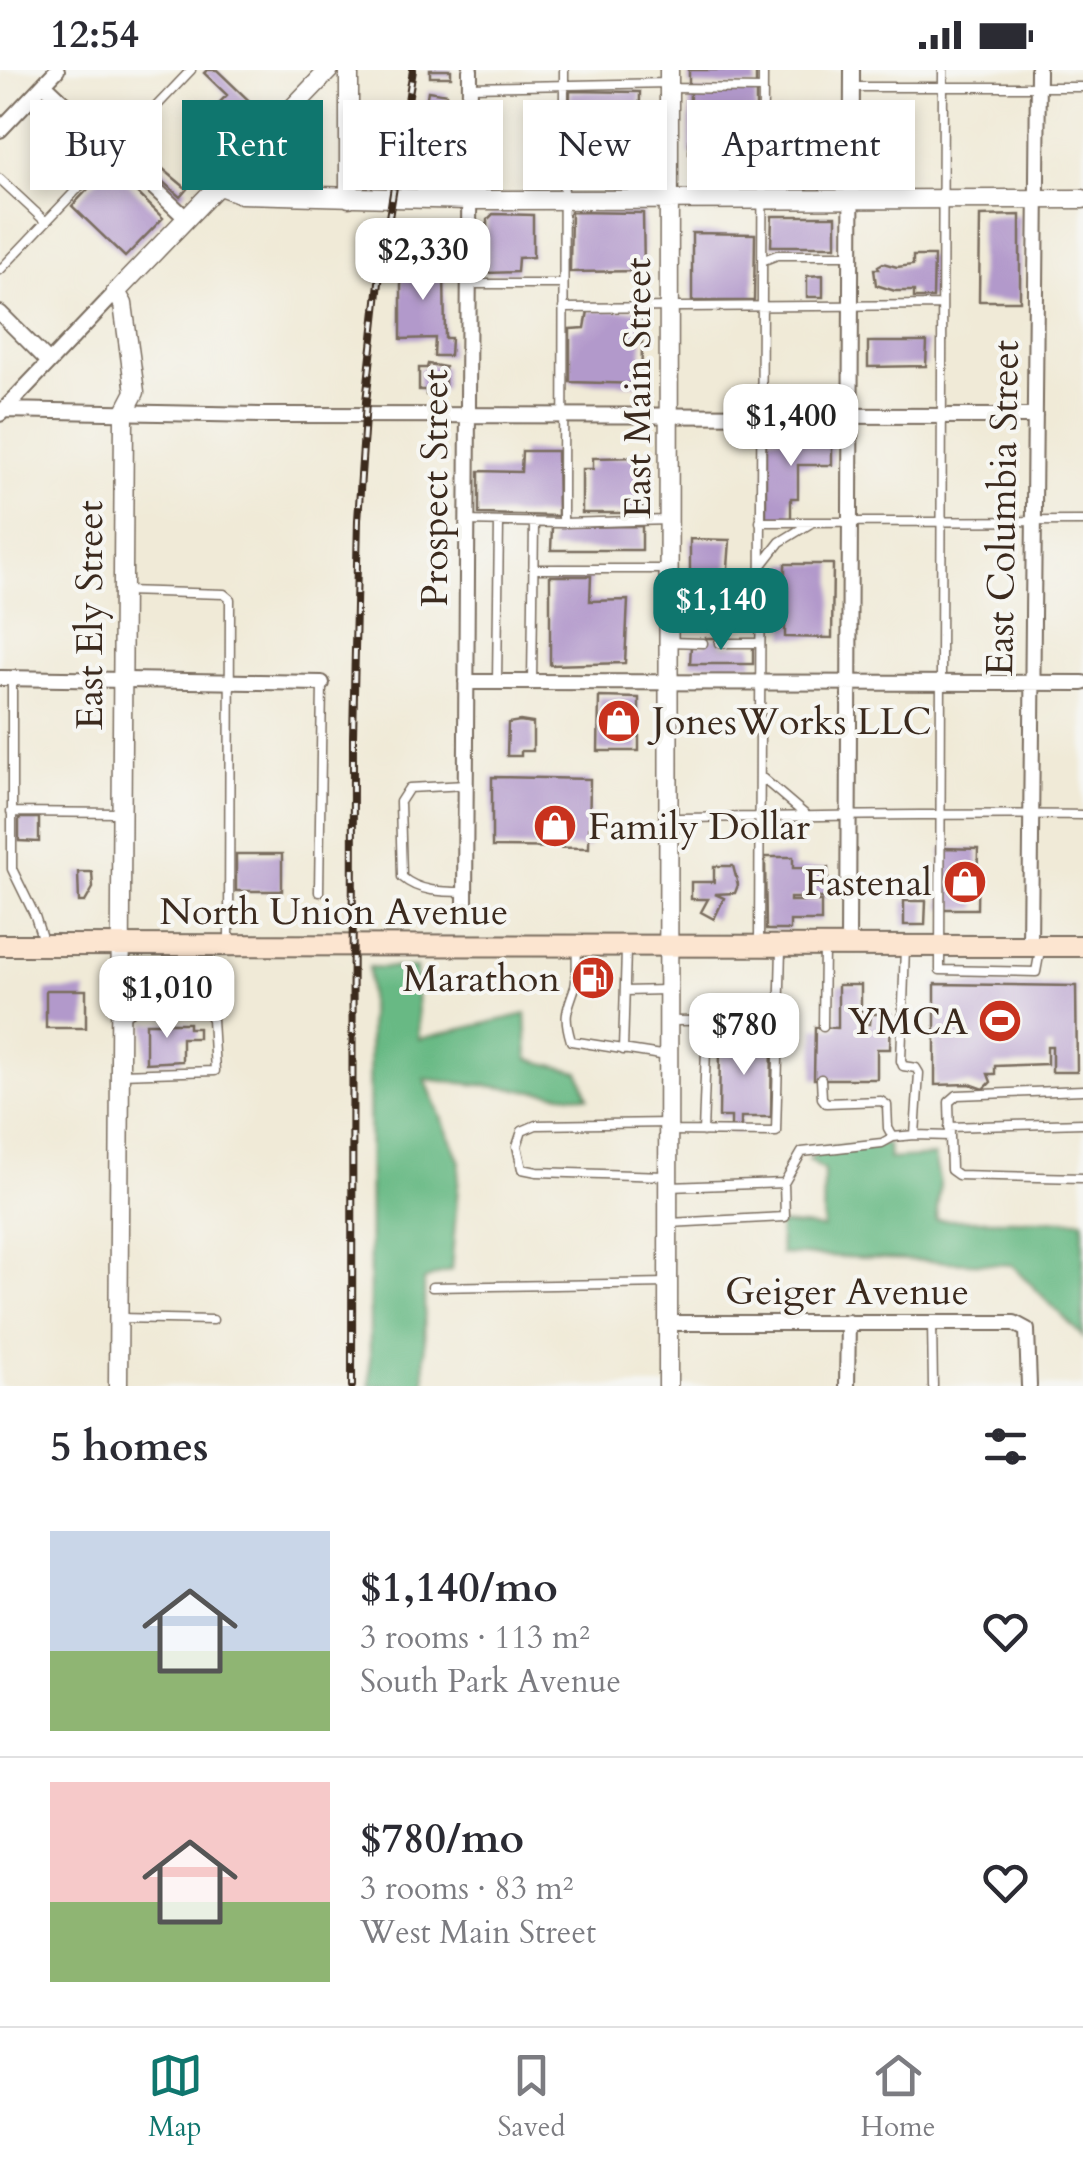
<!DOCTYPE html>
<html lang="en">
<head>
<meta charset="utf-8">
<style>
  :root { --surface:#fff; --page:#f7f7f7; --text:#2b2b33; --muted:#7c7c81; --line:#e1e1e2; --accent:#0f766e }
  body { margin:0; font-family:Cardo,serif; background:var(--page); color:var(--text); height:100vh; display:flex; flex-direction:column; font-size:38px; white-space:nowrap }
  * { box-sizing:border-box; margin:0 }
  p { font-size:32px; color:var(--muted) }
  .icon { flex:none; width:55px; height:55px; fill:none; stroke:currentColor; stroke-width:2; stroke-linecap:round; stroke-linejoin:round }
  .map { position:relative; height:1316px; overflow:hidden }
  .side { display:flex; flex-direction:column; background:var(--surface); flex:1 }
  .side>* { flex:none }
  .top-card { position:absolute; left:30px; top:30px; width:1025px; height:90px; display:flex; gap:20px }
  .price { position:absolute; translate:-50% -85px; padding:0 22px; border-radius:20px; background:#fff; color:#222; font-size:32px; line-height:65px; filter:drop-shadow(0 2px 5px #0008) }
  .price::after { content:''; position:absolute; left:50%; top:60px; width:30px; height:22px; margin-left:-15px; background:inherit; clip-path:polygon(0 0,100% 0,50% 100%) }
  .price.current { background:var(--accent); color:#fff }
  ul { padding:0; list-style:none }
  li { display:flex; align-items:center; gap:30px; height:250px; padding:0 50px }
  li+li { border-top:2px solid var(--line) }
  li span { display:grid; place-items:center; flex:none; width:280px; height:200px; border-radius:0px; color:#555 }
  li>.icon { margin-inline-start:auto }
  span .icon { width:120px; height:120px; fill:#fffc; stroke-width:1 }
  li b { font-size:42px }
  h2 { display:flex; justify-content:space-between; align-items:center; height:120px; padding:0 50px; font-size:42px }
  .pill { padding:0 35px; border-radius:0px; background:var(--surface); box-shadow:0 5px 15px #0003; font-size:35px; line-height:90px }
  .pill.current { background:var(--accent); color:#fff }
  .status { display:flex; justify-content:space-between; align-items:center; height:70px; padding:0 50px; background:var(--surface); direction:ltr }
  .status svg { height:28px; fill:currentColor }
  .tab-bar { display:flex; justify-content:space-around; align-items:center; height:140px; border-top:2px solid var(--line); background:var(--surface); font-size:28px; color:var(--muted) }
  .tab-bar a { display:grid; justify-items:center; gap:5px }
  .tab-bar .current { color:var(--accent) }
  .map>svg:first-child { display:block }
</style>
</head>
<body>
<div class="status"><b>12:54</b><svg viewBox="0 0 49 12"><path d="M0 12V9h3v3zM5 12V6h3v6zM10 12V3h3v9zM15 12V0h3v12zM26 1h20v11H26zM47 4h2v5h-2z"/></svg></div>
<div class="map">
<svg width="1083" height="1316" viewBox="0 0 1083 1316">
  <rect width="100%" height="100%" fill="#f6f6f2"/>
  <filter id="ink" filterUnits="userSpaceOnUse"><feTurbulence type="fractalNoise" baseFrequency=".01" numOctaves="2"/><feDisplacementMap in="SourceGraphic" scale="20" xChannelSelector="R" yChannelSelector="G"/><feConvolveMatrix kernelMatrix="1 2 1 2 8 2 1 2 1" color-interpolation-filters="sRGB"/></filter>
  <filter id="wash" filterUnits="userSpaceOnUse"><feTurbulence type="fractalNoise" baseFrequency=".0048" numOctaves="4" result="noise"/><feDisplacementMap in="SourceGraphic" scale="40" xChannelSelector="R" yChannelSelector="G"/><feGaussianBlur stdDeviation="2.25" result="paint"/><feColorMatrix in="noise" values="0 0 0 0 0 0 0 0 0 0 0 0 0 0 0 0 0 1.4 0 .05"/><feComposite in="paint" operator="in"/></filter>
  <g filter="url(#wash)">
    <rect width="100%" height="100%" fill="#f0ead7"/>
    <path fill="#68b984" stroke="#527251" stroke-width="2.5" d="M369 897 416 898 419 969 526 944 528 989 579 1002 588 1027 425 1009 460 1092 451 1200 424 1210 425 1316H370Z
      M888 1074 889 1089 934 1086 940 1114 936 1150H1083V1267L1012 1195 781 1184 779 1154 823 1158 824 1101 809 1090 821 1079Z"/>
    <g id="blocks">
      <path fill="#b299cb" d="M207 0H217L262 43 241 65 213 39 227 25 204 3Z
        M430 0H451V7H430Z
        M689 0H756V16L689 15Z
        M428 21 447 24 441 54 423 51Z
        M570 21 640 22 639 113 569 112Z
        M690 21 756 22V85L689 84Z
        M777 42H833V101H777Z
        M150 88 187 119 180 127 144 95Z
        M110 96 163 148 125 187 72 136Z
        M571 142 643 143 644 201 570 202Z
        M493 144 533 145V187L518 188 517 202 487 203V150Z
        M1020 145V231H979L980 146Z
        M772 146H836V176H771Z
        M692 163 755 164 754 231H692Z
        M405 178H423L424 201 444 202 445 268H451L450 286H434L435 268 401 269V202L405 201Z
        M913 186H934L933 228H914V221H895L876 215 874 199H879L878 196 883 193 897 197 913 195Z
        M823 205V227H807V206Z
        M643 240 641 314 570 312V259L585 258 588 241Z
        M868 272H927L926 296 868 297Z
        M428 294 445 297V320H440V325H426V320H419V298H427Z
        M832 366V395H798V428H791V448H766V367Z
        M522 381H557L558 446 479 444V401L521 402Z
        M643 387 642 443H582V399H593V388Z
        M642 456V480H551L552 457Z
        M690 469 730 470 725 539H744L743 554 690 553Z
        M785 494H833L832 568 785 567V541H779L778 529 785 528Z
        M550 506H591L590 531 628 530 625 593 550 595Z
        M706 568H722V575H753V594H690L691 576 706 575Z
        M599 627 639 628V681H598Z
        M520 651 533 653V681H521V686H507L508 653Z
        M492 707 590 709 589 778 492 777Z
        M19 748H39V772L19 771Z
        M942 778 978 779 977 839H941Z
        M236 784H282V821H236Z
        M765 787H793V798H828V828H790V831H821V851H790V860H766Z
        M714 796H733L738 815 735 823 715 824 724 828 714 849 701 842 708 829H691V812H714Z
        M78 802H92L93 818 85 832H79Z
        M904 831H926L925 855H904Z
        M935 914 1076 916 1077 1002H1052V976H1047V994L995 996V1004H988L991 1012 984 1019 970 1014 935 1015Z
        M838 915H861V954H870L871 944H891L890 979H877V1009H814L815 957 838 958Z
        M46 920H86V958H46Z
        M146 953H189V958H198V968H182V991L146 993Z
        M714 964H729L728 969H772L771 1047H741V1062H731V1047H719L720 978H714Z"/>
    </g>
  </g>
  <g filter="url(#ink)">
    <use href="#blocks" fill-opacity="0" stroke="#7a6d5f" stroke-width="2.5"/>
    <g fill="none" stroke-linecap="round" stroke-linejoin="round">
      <g stroke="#7a6d5f" stroke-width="11">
        <path id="service" d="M943 0 940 900 1036 902 1040 880
          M470 17 669 13
          M853 17H1083
          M669 18 763 19
          M0 109 46 152
          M764 190 777 185H851
          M0 200 191 0
          M468 214H563
          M563 238 942 235
          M466 451 563 453 564 0
          M760 452 1083 451
          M563 453 669 450
          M762 495 780 472 811 453
          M533 499H669
          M124 521 224 524 230 529 229 872
          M669 572 703 573
          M719 573H760
          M12 608V799L35 846 43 871
          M497 612 499 452
          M532 612 534 453
          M760 706 808 747
          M11 742 121 743
          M669 748C807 747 945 743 1083 745
          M319 822 322 613
          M465 822C443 822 419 822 402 807L400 732 409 718 466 715
          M759 875 763 0
          M577 876C576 889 578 905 575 917 567 941 563 944 571 971L667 986
          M625 921 665 920
          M670 951 778 950
          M823 957 824 877
          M623 980 626 880
          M120 1004 215 1001 212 949 201 932 143 934 122 947
          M821 1009 822 1028 826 1033 881 1031 887 1035 888 1058 893 1067 915 1065 919 1003 916 998 903 996 901 991 905 877
          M1083 1020 957 1025 949 1032 951 1100 958 1105 1083 1108
          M949 1057 1083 1053
          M669 1061 776 1062 781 879
          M703 1062 707 951
          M915 1065 950 1066
          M665 1106 537 1102 522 1099 517 1076 522 1061 536 1055 669 1053
          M669 1117 784 1113 802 1082 882 1073 893 1067
          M669 1153 785 1147 784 1113
          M432 1217 668 1213
          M119 1248 213 1250
          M932 1253 933 1316"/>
      </g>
      <g stroke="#7a6d5f" stroke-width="18">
        <path id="minor" d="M44 14 186 148
          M0 60 57 0
          M0 243 49 292
          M3 340 261 345 1035 346
          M0 344 116 222
          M0 608 322 613
          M466 612 1083 613
          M465 837 470 0
          M848 877 852 0
          M1030 877 1038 0
          M668 1253H1014L1027 1260 1029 1316
          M847 1316 848 1252"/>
      </g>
      <g stroke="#7a6d5f" stroke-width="21">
        <path id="tertiary" d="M349 0V128
          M217 115 241 124 469 130 1083 129
          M118 1316 124 343 135 322 123 234 116 222 329 0
          M668 1316 669 0"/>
      </g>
      <g stroke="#7a6d5f" stroke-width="24">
        <path id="secondary" d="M0 875 1083 876"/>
      </g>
      <use href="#service" stroke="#fff" stroke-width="8"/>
      <use href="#minor" stroke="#fff" stroke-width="14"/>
      <use href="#tertiary" stroke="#fff" stroke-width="18"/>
      <use href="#secondary" stroke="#fce5d0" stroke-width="20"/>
      <g stroke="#3b2a1e" stroke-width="8">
        <path id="rail" d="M352 1316 353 666 358 450 366 332 380 203 413 0"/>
      </g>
      <use href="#rail" stroke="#f6f6f2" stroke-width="4" stroke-dasharray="11" stroke-linecap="butt"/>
    </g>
  </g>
  <defs>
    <g id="shop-disc" transform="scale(2.25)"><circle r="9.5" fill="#c8321e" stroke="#f6f6f2"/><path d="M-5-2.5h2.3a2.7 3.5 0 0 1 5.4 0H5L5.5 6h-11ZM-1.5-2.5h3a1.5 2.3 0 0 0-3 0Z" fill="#fff"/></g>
    <g id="fuel-disc" transform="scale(2.25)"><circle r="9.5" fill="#c8321e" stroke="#f6f6f2"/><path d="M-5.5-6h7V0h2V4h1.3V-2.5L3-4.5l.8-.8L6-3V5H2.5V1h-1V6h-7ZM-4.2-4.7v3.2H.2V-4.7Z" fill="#fff"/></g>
    <g id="stadium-disc" transform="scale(2.25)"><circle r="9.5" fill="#c8321e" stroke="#f6f6f2"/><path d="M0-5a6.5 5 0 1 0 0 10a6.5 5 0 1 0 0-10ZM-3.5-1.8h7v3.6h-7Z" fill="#fff"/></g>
  </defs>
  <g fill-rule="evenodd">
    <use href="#shop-disc" x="619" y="651"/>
    <use href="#shop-disc" x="555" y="756"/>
    <use href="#shop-disc" x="965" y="812"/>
    <use href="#fuel-disc" x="593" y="908"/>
    <use href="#stadium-disc" x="1000" y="951"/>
  </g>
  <g text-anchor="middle" stroke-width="8" stroke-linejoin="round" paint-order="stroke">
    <g font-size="38" fill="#3b2a1e" stroke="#f6f6f2">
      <text transform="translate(637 318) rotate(-90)" y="13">East Main Street</text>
      <text transform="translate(434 418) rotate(-90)" y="13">Prospect Street</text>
      <text transform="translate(1002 438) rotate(-89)" y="13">East Columbia Street</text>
      <text transform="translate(89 545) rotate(-90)" y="13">East Ely Street</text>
      <text x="334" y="854">North Union Avenue</text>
      <text x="847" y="1234">Geiger Avenue</text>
    </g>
    <g font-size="38" fill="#3b2a1e" stroke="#f6f6f2" text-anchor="end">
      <text x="652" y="664" text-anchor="start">JonesWorks LLC</text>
      <text x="588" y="769" text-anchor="start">Family Dollar</text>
      <text x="932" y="825">Fastenal</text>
      <text x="560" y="921">Marathon</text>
      <text x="968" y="964">YMCA</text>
    </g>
  </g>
</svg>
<b class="price" style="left:423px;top:233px">$2,330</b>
<b class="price" style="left:791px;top:399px">$1,400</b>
<b class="price current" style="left:721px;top:583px">$1,140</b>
<b class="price" style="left:167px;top:971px">$1,010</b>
<b class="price" style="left:744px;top:1008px">$780</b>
<div class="top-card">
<a class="pill">Buy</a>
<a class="pill current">Rent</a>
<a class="pill">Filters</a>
<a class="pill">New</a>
<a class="pill">Apartment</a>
</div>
</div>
<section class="side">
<h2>5 homes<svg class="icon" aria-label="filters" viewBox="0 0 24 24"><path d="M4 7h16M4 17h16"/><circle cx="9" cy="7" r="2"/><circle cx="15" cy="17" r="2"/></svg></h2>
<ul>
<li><span style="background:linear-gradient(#c9d6e8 60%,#8fb573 0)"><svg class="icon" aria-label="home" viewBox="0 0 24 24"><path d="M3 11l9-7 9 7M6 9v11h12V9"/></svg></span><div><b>$1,140/mo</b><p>3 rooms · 113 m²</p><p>South Park Avenue</p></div><svg class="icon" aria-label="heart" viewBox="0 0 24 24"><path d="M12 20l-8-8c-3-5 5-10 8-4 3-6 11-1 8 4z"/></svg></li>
<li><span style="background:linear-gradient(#f6c9c9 60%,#8fb573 0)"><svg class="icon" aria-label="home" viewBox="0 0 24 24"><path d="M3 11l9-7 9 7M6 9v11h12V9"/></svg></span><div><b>$780/mo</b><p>3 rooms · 83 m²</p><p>West Main Street</p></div><svg class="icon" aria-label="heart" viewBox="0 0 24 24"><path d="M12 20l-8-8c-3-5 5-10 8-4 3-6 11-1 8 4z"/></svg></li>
</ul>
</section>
<nav class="tab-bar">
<a class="current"><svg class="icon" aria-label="map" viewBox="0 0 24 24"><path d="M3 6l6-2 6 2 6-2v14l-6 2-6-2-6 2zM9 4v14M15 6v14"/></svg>Map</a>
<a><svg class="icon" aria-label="saved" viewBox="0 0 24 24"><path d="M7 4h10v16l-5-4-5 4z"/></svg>Saved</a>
<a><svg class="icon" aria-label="home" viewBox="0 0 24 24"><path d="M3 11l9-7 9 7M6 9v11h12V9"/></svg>Home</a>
</nav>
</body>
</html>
